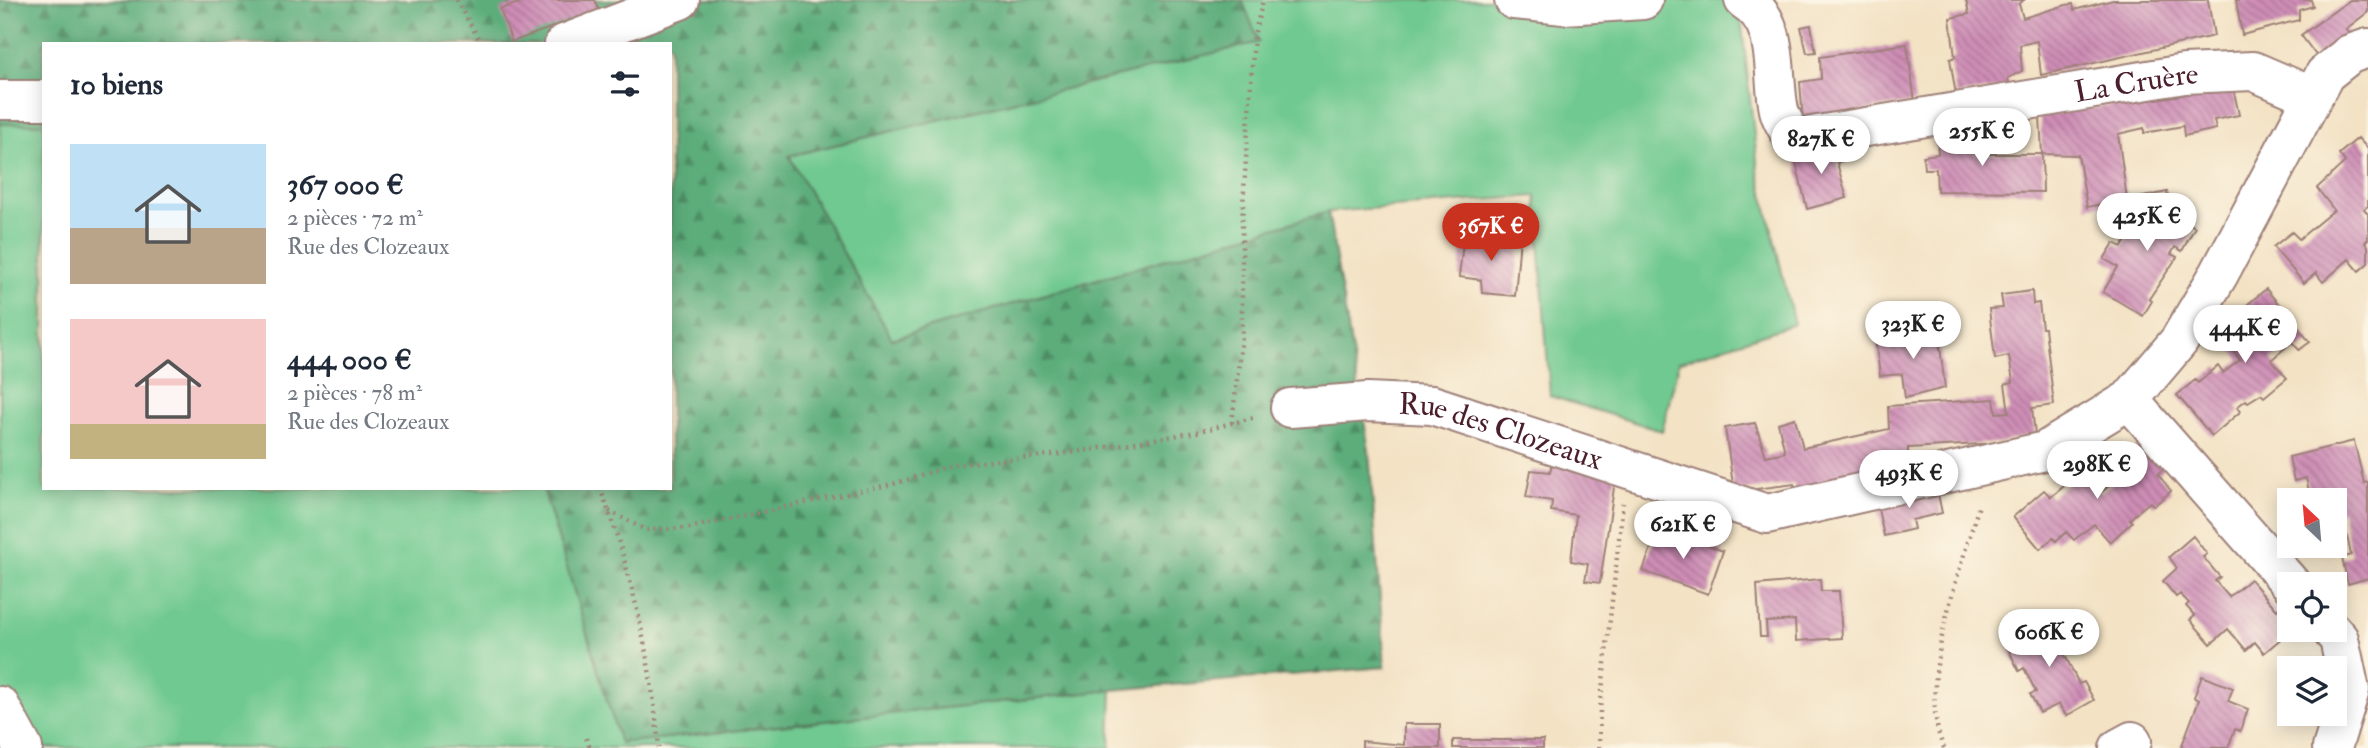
<!DOCTYPE html>
<html lang="fr">
<head>
<meta charset="utf-8">
<style>
  :root { --surface:#fff; --page:#f2f2f3; --text:#1f2937; --muted:#747a83; --accent:#c8321e }
  body { margin:0; font-family:"IM FELL Double Pica",serif; background:var(--page); color:var(--text); height:100vh; display:flex; flex-direction:column; font-size:26px; white-space:nowrap }
  * { box-sizing:border-box; margin:0 }
  p { font-size:23px; color:var(--muted) }
  .icon { flex:none; width:38px; height:38px; fill:none; stroke:currentColor; stroke-width:2; stroke-linecap:round; stroke-linejoin:round }
  .map { position:relative; flex:1; overflow:hidden }
  .drawer { position:absolute; left:42px; top:42px; width:630px; height:448px; display:flex; flex-direction:column; background:var(--surface); border-radius:0px; box-shadow:0 4px 18px #0003 }
  .drawer>* { flex:none }
  .needle { width:46px; rotate:334deg }
  .tools { position:absolute; left:2277px; top:488px; display:grid; gap:14px }
  .tools a { display:grid; place-items:center; width:70px; height:70px; border-radius:0px; background:var(--surface); box-shadow:0 4px 18px #0003; font-size:35px }
  .price { position:absolute; translate:-50% -60px; padding:0 16px; border-radius:24px; background:#fff; color:#222; font-size:23px; line-height:46px; filter:drop-shadow(0 2px 4px #0008) }
  .price::after { content:''; position:absolute; left:50%; top:42px; width:21px; height:16px; margin-left:-10px; background:inherit; clip-path:polygon(0 0,100% 0,50% 100%) }
  .price.on { background:var(--accent); color:#fff }
  ul { padding:0; list-style:none }
  li { display:flex; align-items:center; gap:21px; height:175px; padding:0 28px }
  li span { display:grid; place-items:center; flex:none; width:196px; height:140px; border-radius:0px; color:#555 }
  li>.icon { margin-inline-start:auto }
  span .icon { width:84px; height:84px; fill:#fffc; stroke-width:1 }
  li b { font-size:30px }
  h2 { display:flex; justify-content:space-between; align-items:center; height:84px; padding:0 28px; font-size:30px }
  .map>svg:first-child { display:block }
</style>
</head>
<body>
<div class="map">
<svg width="2368" height="748" viewBox="0 0 2368 748">
  <defs>
    <pattern id="forest-firs" width="22" height="20" patternUnits="userSpaceOnUse" patternTransform="scale(1.75)"><rect width="22" height="20" fill="#5cad7a"/><path d="M5 1l3.5 6h-7zM16 11l3.5 6h-7z" fill="#4e8c64"/></pattern>
    <pattern id="building-back-hatch" width="6" height="6" patternUnits="userSpaceOnUse" patternTransform="scale(1.75)"><rect width="6" height="6" fill="#ce8db6"/><path d="M-1 5l2 2M0 0l6 6M5-1l2 2" fill="none" stroke="#a97394"/></pattern>
  </defs>
  <rect width="100%" height="100%" fill="#fcf5e5"/>
  <filter id="ink" filterUnits="userSpaceOnUse"><feTurbulence type="fractalNoise" baseFrequency=".0143" numOctaves="2"/><feDisplacementMap in="SourceGraphic" scale="14" xChannelSelector="R" yChannelSelector="G"/><feConvolveMatrix kernelMatrix="1 2 1 2 8 2 1 2 1" color-interpolation-filters="sRGB"/></filter>
  <filter id="wash" filterUnits="userSpaceOnUse"><feTurbulence type="fractalNoise" baseFrequency=".00686" numOctaves="4" result="noise"/><feDisplacementMap in="SourceGraphic" scale="28" xChannelSelector="R" yChannelSelector="G"/><feGaussianBlur stdDeviation="1.57" result="paint"/><feColorMatrix in="noise" values="0 0 0 0 0 0 0 0 0 0 0 0 0 0 0 0 0 1.4 0 .05"/><feComposite in="paint" operator="in"/></filter>
  <g filter="url(#wash)">
    <rect width="100%" height="100%" fill="#f3e2c4"/>
    <path fill="#70c990" stroke="#5d745e" stroke-width="2" d="M1242 0H1739L1758 170 1794 324 1679 362 1662 431 1550 396 1536 196 1328 212 892 339 789 156 1258 42Z
      M0 124H44V488H543L620 743 1112 690 1110 748H0Z"/>
    <path fill="url(#forest-firs)" stroke="#536652" stroke-width="2" d="M0 0H1242L1259 42 789 156 892 339 1328 212 1369 450 1385 667 1112 690 620 743 543 488H670V44H44V124H0Z"/>
    <g id="blocks">
      <path fill="url(#building-back-hatch)" d="M528 0H595L599 10 512 42 500 9Z
        M1966 0H2024L2019 4 2023 18 2066 5 2073 4 2074 10 2113 0H2208L2214 36 2041 75 2037 41 2020 45 2022 71 2008 78 2009 86 1956 95 1950 59 1955 57 1950 18 1969 14Z
        M2236 0H2311L2313 6 2299 10V20L2242 35Z
        M2350 0H2368V12L2346 29 2349 33 2318 58 2301 35Z
        M1811 25 1816 52 1807 53 1801 27Z
        M1907 44 1915 102 1803 121 1800 82 1821 79 1820 57Z
        M2233 87 2239 115 2214 120 2216 129 2184 136 2183 126 2144 133V128L2118 134 2127 199 2087 207 2078 155 2042 154 2040 116Z
        M1973 129 1975 154H2042L2043 192 1937 191 1936 169H1924L1923 156 1938 154 1937 135Z
        M2358 138 2368 149V206L2364 209 2368 214V239L2365 242 2368 246V263L2359 271 2349 259 2323 282 2316 273 2304 283 2273 247 2292 232 2299 239 2334 210 2317 188 2345 162 2339 154Z
        M1842 146 1845 159 1837 163 1847 198 1807 209 1794 154Z
        M2167 192 2171 213 2195 227 2182 251 2175 247 2171 254 2177 257 2149 299 2152 301 2143 316 2103 292 2118 267 2104 259 2114 243 2122 247 2141 216 2138 198Z
        M1464 234 1520 238 1515 296 1482 293 1481 280 1459 277Z
        M2266 289 2310 342 2299 350 2292 342 2271 360 2287 378 2264 397 2261 394 2248 402 2246 400 2237 407 2240 412 2212 436 2177 395 2195 380 2198 383 2218 366 2223 373 2240 360 2223 339 2253 313 2247 305Z
        M2032 291 2033 304 2039 303 2042 328H2045L2054 405 2032 408 2035 434 1999 443 1908 448V464L1795 492 1794 484 1734 492 1725 428 1755 423 1766 456 1785 452 1778 423 1795 418 1803 448 1889 429 1888 406 1994 399 1996 413 2009 412 2005 384 2013 382 2009 356 1995 359 1989 309 2003 308 2001 295Z
        M1938 330 1945 388 1905 398 1902 374 1880 376 1875 337Z
        M2147 440 2168 465 2158 474 2171 491 2154 506 2150 502 2141 509 2130 519 2132 522 2110 542 2094 524 2074 540 2066 532 2056 541 2053 538 2040 549 2013 517 2044 490 2051 497 2082 471 2100 493 2116 480 2113 476 2132 460 2129 455Z
        M2354 441 2364 483 2368 482V578L2348 584 2342 558 2351 555 2342 511 2334 513V500H2311L2306 478 2294 481 2289 457Z
        M1552 463 1616 474 1600 583 1585 581 1588 564 1571 561 1576 515 1551 511 1552 501 1526 497 1531 470 1550 472Z
        M1936 484 1942 513 1912 520 1914 529 1884 536 1877 505Z
        M1658 528 1723 551 1708 594 1643 571Z
        M2193 536 2207 554 2203 557 2220 577 2215 581 2229 597 2250 579 2277 610 2284 604 2289 610 2291 630 2264 653 2255 642 2246 650 2228 629 2211 644 2190 620 2195 616 2186 606 2189 603 2180 594 2176 597 2163 581 2177 568 2169 557Z
        M1820 579 1821 591H1839L1842 638 1796 641 1795 620 1766 622 1767 637H1760L1757 585Z
        M2049 614 2060 635 2056 637 2079 684 2084 682 2094 700 2066 716 2059 704 2040 713 2030 694 2036 692 2024 668 2019 671 2009 651 2026 641 2020 629Z
        M2202 676 2233 688 2228 701 2248 709 2240 731 2235 729 2228 748H2181L2199 700 2194 697Z
        M1404 724H1440V748H1362V741L1404 745Z
        M1453 740H1543V748H1453Z"/>
    </g>
  </g>
  <g filter="url(#ink)">
    <use href="#blocks" fill-opacity="0" stroke="#9e8078" stroke-width="2"/>
    <g fill="none" stroke-linecap="round" stroke-linejoin="round">
      <g stroke="#9e8078" stroke-width="42">
        <g id="minor">
          <path d="M1514 0 1564 5 1643 0"/>
          <path id="s1" d="M1744 0C1782 22 1771 74 1779 110 1781 120 1789 131 1794 139L2184 74 2253 71 2311 96"/>
          <path d="M564 44 680 0"/>
          <path d="M0 100H44"/>
          <path d="M2129 400 2291 584"/>
          <path id="s2" d="M1290 408 1368 402 1432 405 1767 514 2045 451 2129 400 2179 341 2219 274 2325 74 2350 54 2368 48"/>
          <path d="M2331 630 2339 639 2350 690 2332 748"/>
          <path d="M0 706 23 748"/>
          <path d="M2119 748 2132 741"/>
        </g>
      </g>
      <path stroke="#9e8078" stroke-width="4.5" stroke-dasharray="2 5" stroke-linecap="butt" d="M456 0 482 44
        M1232 423 1242 336V221L1254 36 1263 0
        M600 488C632 571 651 660 659 748
        M609 511 646 530 689 528 897 483 952 465 1070 453 1197 432 1256 417
        M586 738 590 748
        M1599 748 1600 708 1623 503
        M1944 748C1915 686 1961 570 1979 505"/>
      <use href="#minor" stroke="#fff" stroke-width="38"/>
    </g>
  </g>
  <g text-anchor="middle" stroke-width="6" stroke-linejoin="round" paint-order="stroke">
    <g font-size="30" fill="#4a1f2b" stroke="#fcf5e5">
      <text dy="10" stroke="none"><textPath href="#s1" startOffset="500">La Cruère</textPath></text>
      <text dy="10" stroke="none"><textPath href="#s2" startOffset="215">Rue des Clozeaux</textPath></text>
    </g>
  </g>
</svg>
<div class="tools">
<a><svg class="needle" viewBox="-14 -14 28 28"><path d="M0-13l5 13h-10z" fill="#e53935"/><path d="M0 13l5-13h-10z" fill="#747a83"/></svg></a>
<a><svg class="icon" aria-label="locate" viewBox="0 0 24 24"><circle cx="12" cy="12" r="6"/><path d="M12 2v4M12 18v4M2 12h4M18 12h4"/></svg></a>
<a><svg class="icon" aria-label="layers" viewBox="0 0 24 24"><path d="M12 4l9 5-9 5-9-5zM3 14l9 5 9-5"/></svg></a>
</div>
<b class="price" style="left:1982px;top:168px">255K €</b>
<b class="price" style="left:1821px;top:176px">827K €</b>
<b class="price" style="left:2147px;top:253px">425K €</b>
<b class="price on" style="left:1491px;top:263px">367K €</b>
<b class="price" style="left:1913px;top:361px">323K €</b>
<b class="price" style="left:2245px;top:365px">444K €</b>
<b class="price" style="left:2097px;top:501px">298K €</b>
<b class="price" style="left:1909px;top:510px">493K €</b>
<b class="price" style="left:1683px;top:561px">621K €</b>
<b class="price" style="left:2049px;top:669px">606K €</b>
<section class="drawer">
<h2>10 biens<svg class="icon" aria-label="filters" viewBox="0 0 24 24"><path d="M4 7h16M4 17h16"/><circle cx="9" cy="7" r="2"/><circle cx="15" cy="17" r="2"/></svg></h2>
<ul>
<li><span style="background:linear-gradient(#bfe0f5 60%,#b9a48a 0)"><svg class="icon" aria-label="home" viewBox="0 0 24 24"><path d="M3 11l9-7 9 7M6 9v11h12V9"/></svg></span><div><b>367 000 €</b><p>2 pièces · 72 m²</p><p>Rue des Clozeaux</p></div></li>
<li><span style="background:linear-gradient(#f6c9c9 75%,#c2b280 0)"><svg class="icon" aria-label="home" viewBox="0 0 24 24"><path d="M3 11l9-7 9 7M6 9v11h12V9"/></svg></span><div><b>444 000 €</b><p>2 pièces · 78 m²</p><p>Rue des Clozeaux</p></div></li>
</ul>
</section>
</div>
</body>
</html>
